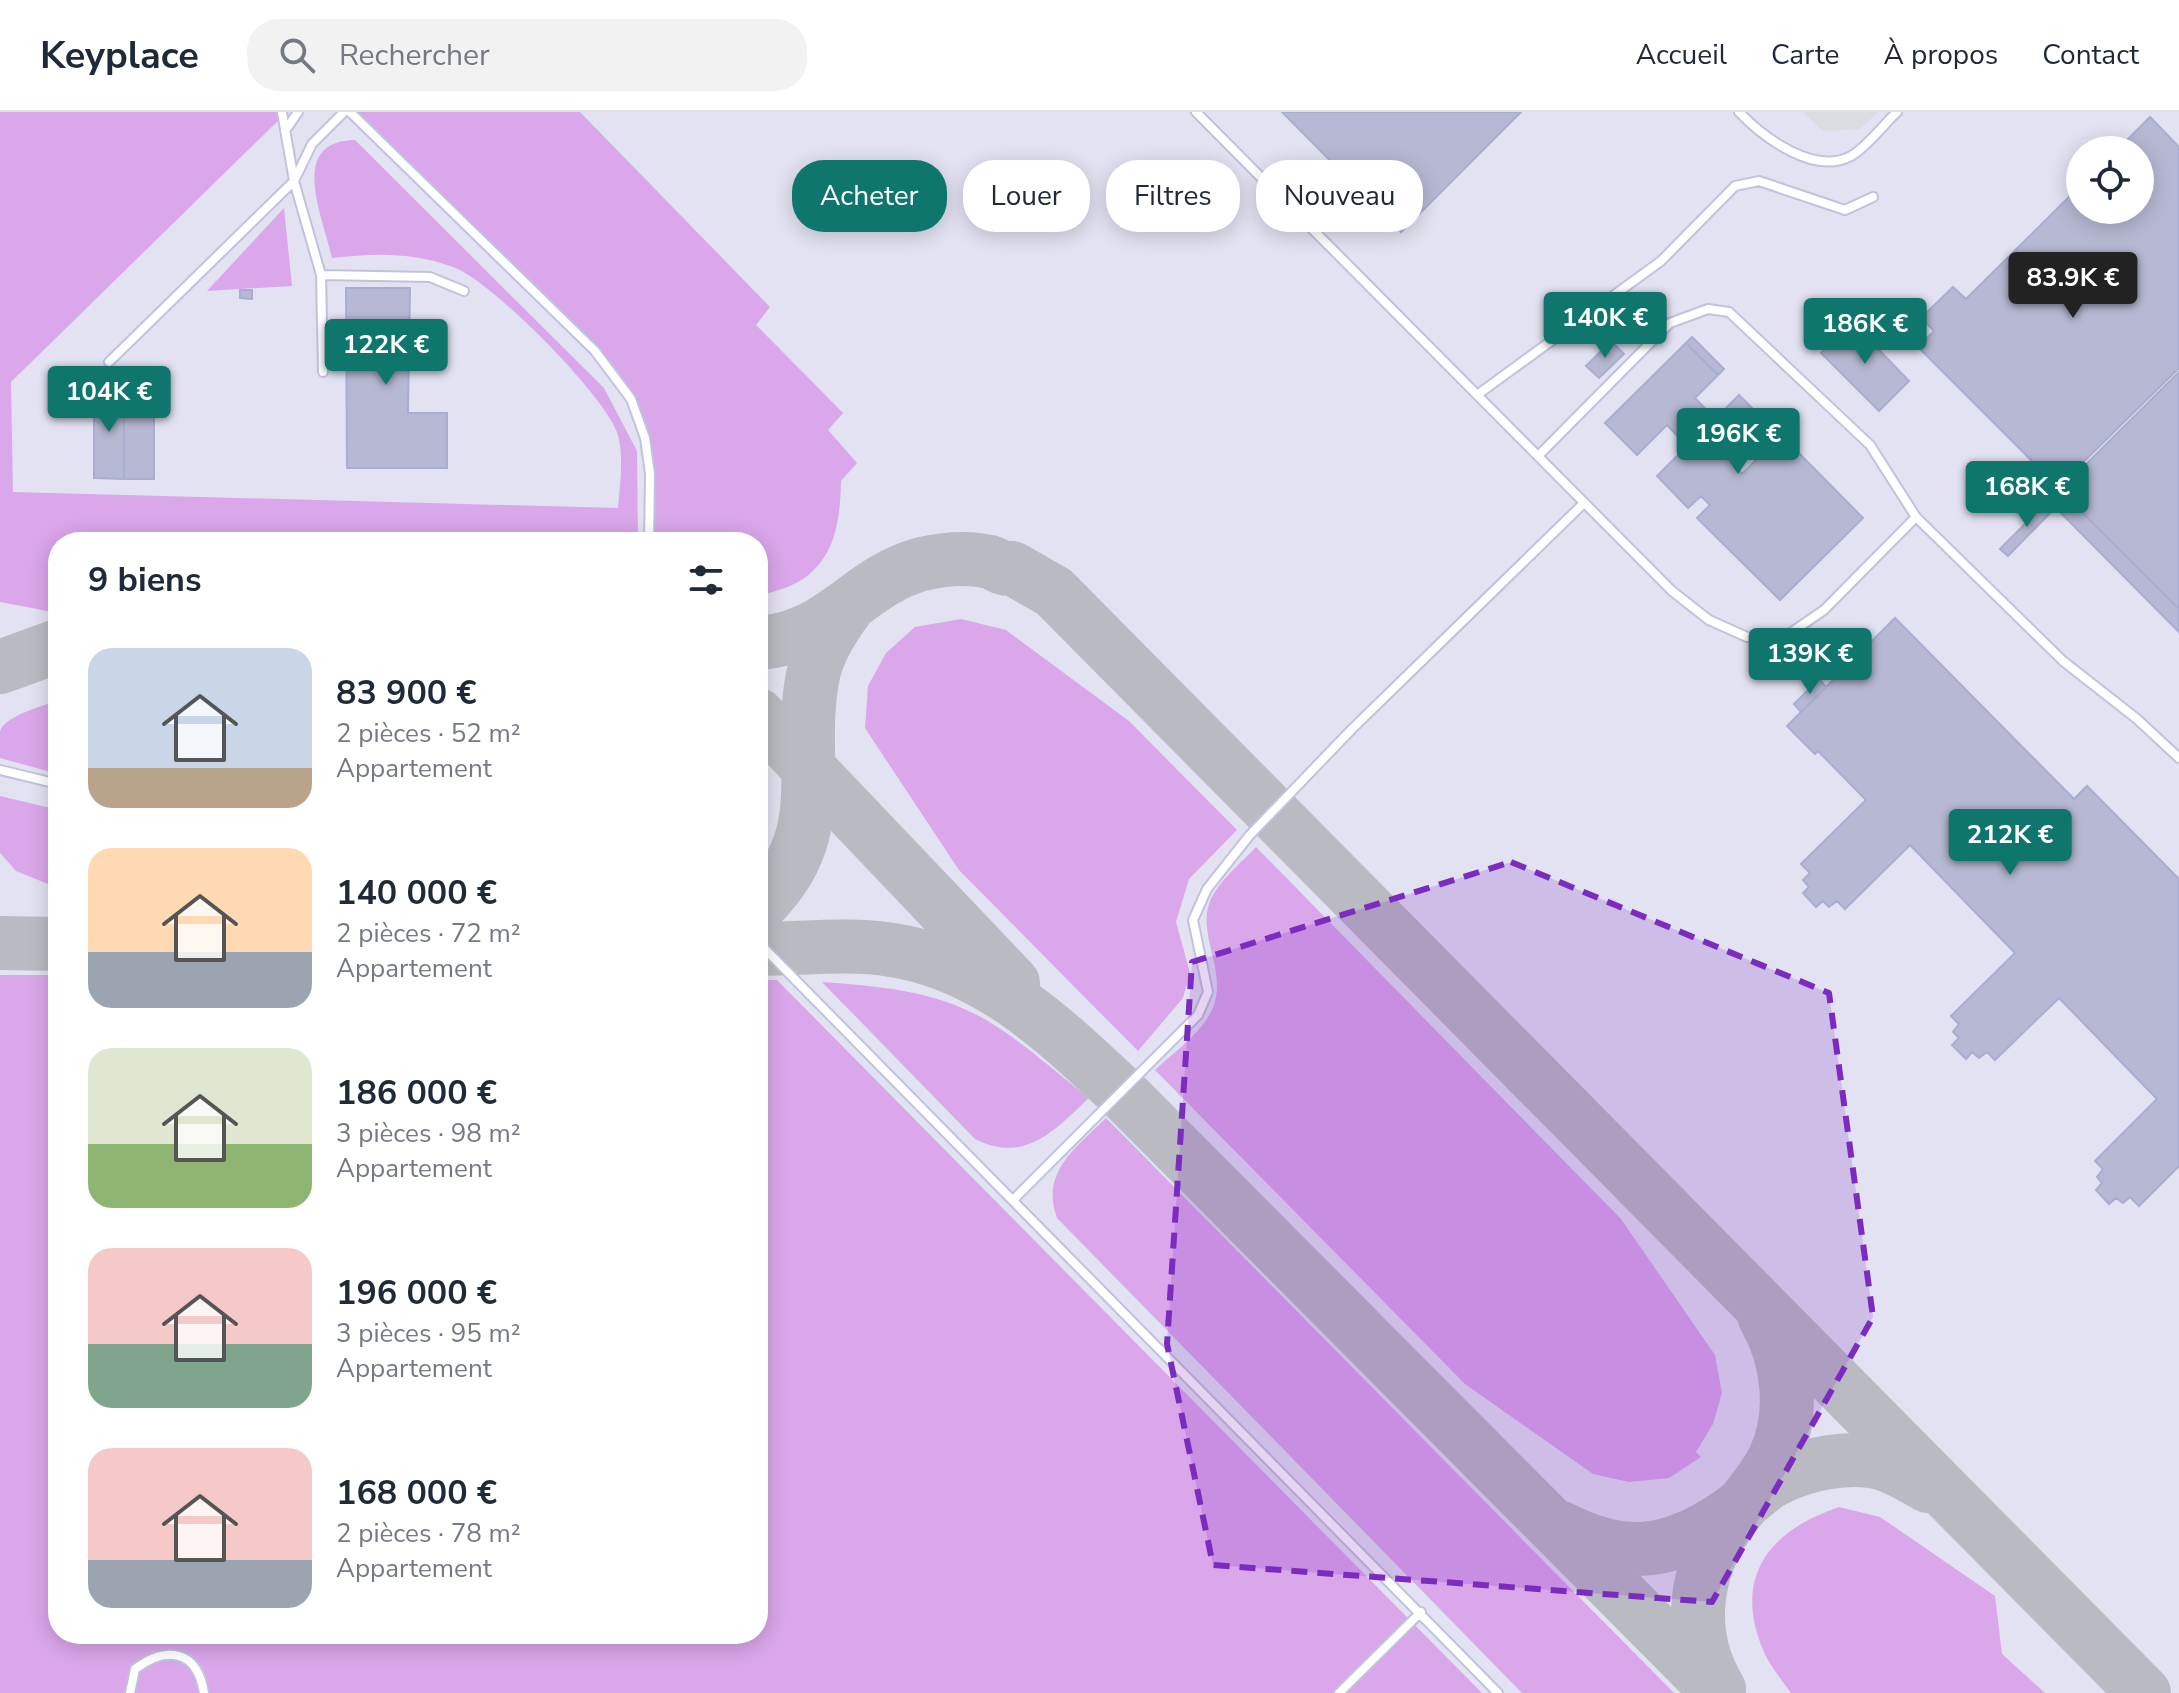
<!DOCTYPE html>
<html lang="fr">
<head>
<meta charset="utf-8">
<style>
  :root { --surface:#fff; --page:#f2f2f3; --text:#1f2937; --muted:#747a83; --line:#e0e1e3; --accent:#0f766e }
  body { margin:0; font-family:"Nunito Sans",sans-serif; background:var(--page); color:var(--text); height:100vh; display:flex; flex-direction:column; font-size:30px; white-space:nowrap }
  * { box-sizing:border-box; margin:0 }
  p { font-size:26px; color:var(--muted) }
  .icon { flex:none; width:44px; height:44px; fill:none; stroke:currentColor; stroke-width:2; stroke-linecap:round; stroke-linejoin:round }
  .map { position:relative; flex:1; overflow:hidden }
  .drawer { position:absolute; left:48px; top:420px; width:720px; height:1112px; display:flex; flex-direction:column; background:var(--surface); border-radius:32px; box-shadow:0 4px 20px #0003 }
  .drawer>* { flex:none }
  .top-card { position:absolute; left:792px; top:48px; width:760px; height:72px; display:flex; gap:16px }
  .controls { position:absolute; left:2066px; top:24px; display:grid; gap:16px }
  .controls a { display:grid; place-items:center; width:88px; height:88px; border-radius:50%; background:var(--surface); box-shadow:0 4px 20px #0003; font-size:40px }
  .price { position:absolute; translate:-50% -68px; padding:0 18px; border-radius:8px; background:var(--accent); color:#fff; font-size:26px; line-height:52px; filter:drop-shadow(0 2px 4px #0008) }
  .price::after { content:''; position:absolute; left:50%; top:48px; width:24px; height:18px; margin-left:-12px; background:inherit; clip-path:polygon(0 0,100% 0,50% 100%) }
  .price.current { background:#222; color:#fff }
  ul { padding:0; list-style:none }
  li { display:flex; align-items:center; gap:24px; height:200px; padding:0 40px }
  li span { display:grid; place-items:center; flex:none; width:224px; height:160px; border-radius:24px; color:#555 }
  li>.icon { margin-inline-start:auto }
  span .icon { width:96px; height:96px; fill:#fffc; stroke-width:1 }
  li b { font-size:34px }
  h2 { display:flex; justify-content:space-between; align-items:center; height:96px; padding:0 40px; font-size:34px }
  .pill { padding:0 28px; border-radius:32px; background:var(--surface); box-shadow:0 4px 20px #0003; font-size:28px; line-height:72px }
  .pill.current { background:var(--accent); color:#fff }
  header { display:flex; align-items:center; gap:48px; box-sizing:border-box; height:112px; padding:0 40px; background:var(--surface); border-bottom:2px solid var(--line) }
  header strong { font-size:38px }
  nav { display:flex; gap:44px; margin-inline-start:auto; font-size:28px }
  .search { width:560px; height:72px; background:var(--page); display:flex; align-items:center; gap:20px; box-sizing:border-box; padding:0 28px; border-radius:32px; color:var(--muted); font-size:30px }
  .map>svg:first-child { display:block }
</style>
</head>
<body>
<header>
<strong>Keyplace</strong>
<div class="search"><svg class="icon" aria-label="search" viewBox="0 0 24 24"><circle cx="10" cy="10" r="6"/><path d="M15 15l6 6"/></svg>Rechercher</div>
<nav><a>Accueil</a><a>Carte</a><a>À propos</a><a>Contact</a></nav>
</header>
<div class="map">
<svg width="2179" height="1581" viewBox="0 0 2179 1581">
  <rect width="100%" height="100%" fill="#e2e2f2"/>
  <path fill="#daa7ea" d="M0 0H287L11 270 13 380 618 396C620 372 624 347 618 323 607 285 491 168 453 155 413 140 374 141 332 146 323 105 287 29 355 28L604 276 637 339 638 430H58V501L0 490Z
    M350 0H580L770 195 756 213 843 301 828 318 857 351 841 369C840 430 826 472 758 483V430H649L650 362 631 287 595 239Z
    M284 96 292 174 207 179Z
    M961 507 1006 518 1129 609 1237 718 1189 767 1176 810 1190 861 1183 886 1138 939 959 758 865 616 868 574 886 541 915 515Z
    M58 589V662L0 646C0 638 0 626 0 619 5 604 44 593 58 589Z
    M0 684 46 695 58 694V776L16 759 0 741Z
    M1256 735 1621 1107 1715 1243 1722 1281 1713 1312 1696 1340 1701 1345 1669 1366 1629 1370 1593 1362 1465 1272 1155 958C1175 939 1208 917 1215 889 1224 856 1199 823 1209 792 1217 770 1240 752 1256 735Z
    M0 863H58V1522H758V868H777L1482 1581H0Z
    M822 870C876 874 930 878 979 904 1019 926 1054 959 1089 986 1054 1019 1025 1052 975 1027Z
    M1106 1006 1674 1581H1522L1057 1106C1040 1060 1076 1036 1106 1006Z
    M1839 1395 1880 1405 1995 1484 2002 1542 2045 1581H1791C1782 1568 1770 1554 1764 1540 1732 1466 1768 1419 1839 1395Z"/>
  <path fill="#dbdce2" d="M1803 0H1878L1860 17 1823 19Z"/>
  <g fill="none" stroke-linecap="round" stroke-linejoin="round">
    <path stroke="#babac2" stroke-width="54" d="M758 531C834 526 856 470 922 452 943 447 969 445 990 450 999 453 1003 459 1012 456L1054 480 2144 1581
      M0 555 58 534
      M758 603 1013 871
      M758 795C834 721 797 657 812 568 817 540 831 518 847 496
      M0 831 58 832
      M758 837C801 837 849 831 892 838 986 852 1055 918 1121 980L1719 1581
      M1561 1416C1624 1448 1669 1443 1727 1404 1744 1393 1759 1375 1776 1367 1805 1352 1852 1342 1884 1352 1899 1357 1914 1366 1928 1374
      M1719 1577C1689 1528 1692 1470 1722 1421 1738 1395 1760 1375 1774 1347 1795 1303 1789 1247 1765 1206"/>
  </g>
  <path fill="#b7b9d4" stroke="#a9add0" stroke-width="2" d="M1282 0H1521L1401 120Z
    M2150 5 2179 35V256L2058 375 1918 235 1934 219 1921 206 1953 175 1966 187 2080 74V98H2140V38H2117Z
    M346 176H410L408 301H447V356H347Z
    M240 178H252V187L240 186Z
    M1851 209 1909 269 1879 299 1821 241Z
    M1692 225 1724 257 1718 263 1686 231Z
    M1611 229 1624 242 1599 266 1586 254Z
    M1686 231 1718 263 1695 286 1715 307 1739 283 1770 314 1733 352 1742 362 1781 323 1863 406 1780 488 1697 406 1710 393 1701 384 1688 396 1657 364 1687 334 1667 313 1637 343 1605 311Z
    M2179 260V497L2060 378Z
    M94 276 124 277V367L94 366Z
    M124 277H154V367H124Z
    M2060 378 2179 497V520L2049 389Z
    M2047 390 2054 397 2008 444 2000 437Z
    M1895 506 2074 687 2087 674 2179 767V1054L2139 1094 2130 1085 2123 1091 2116 1086 2109 1092 2096 1078 2102 1071 2097 1065 2103 1057 2095 1049 2157 987 2059 886 1995 948 1987 940 1979 946 1972 940 1966 947 1952 933 1959 926 1953 920 1959 912 1951 904 2015 841 1910 733 1845 797 1837 789 1829 795 1823 789 1816 795 1803 781 1809 775 1803 768 1810 761 1801 752 1866 688 1818 639 1815 642 1787 614Z
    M1819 567 1826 575 1801 600 1794 592Z"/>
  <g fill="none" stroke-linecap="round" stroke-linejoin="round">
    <g stroke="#c1c2dc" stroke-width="12">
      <path id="service" d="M282 0 294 69 321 163 323 260
        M350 0 595 239 631 287 645 326 650 362 649 430
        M1196 0 1672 479 1709 508 1747 525 1789 522 1824 498 1916 405 2063 549 2137 607 2179 646
        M1739 0C1763 25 1814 64 1851 44 1867 35 1883 13 1897 0
        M285 19 298 0
        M321 163 430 165 464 179
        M109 250 294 69 312 32 344 0
        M1477 283 1661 149 1735 74 1759 69 1845 98 1873 85
        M1538 344 1670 211 1708 197 1729 200 1870 333 1916 405
        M0 658 58 672
        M758 830 1498 1581
        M1013 1088 1198 903 1208 880 1193 808 1207 777 1249 724 1352 617 1584 391
        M130 1581 135 1557C166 1534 197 1537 204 1581
        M1339 1581 1421 1500"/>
    </g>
    <use href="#service" stroke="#fff" stroke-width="8"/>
  </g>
  <path fill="#7b2cbf" fill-opacity="0.2" stroke="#7b2cbf" stroke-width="6" stroke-dasharray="16 10" stroke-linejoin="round" d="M1511 750 1829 881 1873 1205 1712 1490 1213 1453 1167 1232 1192 850Z"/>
</svg>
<div class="controls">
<a><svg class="icon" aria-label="locate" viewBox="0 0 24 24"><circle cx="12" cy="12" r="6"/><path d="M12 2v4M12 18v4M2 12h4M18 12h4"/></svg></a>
</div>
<b class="price current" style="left:2073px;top:208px">83.9K €</b>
<b class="price" style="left:1605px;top:248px">140K €</b>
<b class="price" style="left:1865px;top:254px">186K €</b>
<b class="price" style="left:386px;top:275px">122K €</b>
<b class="price" style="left:109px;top:322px">104K €</b>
<b class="price" style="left:1738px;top:364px">196K €</b>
<b class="price" style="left:2027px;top:417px">168K €</b>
<b class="price" style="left:1810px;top:584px">139K €</b>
<b class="price" style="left:2010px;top:765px">212K €</b>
<div class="top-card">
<a class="pill current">Acheter</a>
<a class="pill">Louer</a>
<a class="pill">Filtres</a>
<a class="pill">Nouveau</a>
</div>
<section class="drawer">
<h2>9 biens<svg class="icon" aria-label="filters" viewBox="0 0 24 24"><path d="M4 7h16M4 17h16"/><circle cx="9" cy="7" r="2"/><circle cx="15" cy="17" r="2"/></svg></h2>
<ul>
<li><span style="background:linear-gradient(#c9d6e8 75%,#b9a48a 0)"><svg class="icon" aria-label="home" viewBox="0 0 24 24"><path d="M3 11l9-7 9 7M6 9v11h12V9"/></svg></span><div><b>83 900 €</b><p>2 pièces · 52 m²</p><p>Appartement</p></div></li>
<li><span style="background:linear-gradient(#ffd9b3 65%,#9aa5b1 0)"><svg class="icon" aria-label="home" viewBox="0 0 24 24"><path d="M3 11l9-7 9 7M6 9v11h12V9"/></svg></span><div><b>140 000 €</b><p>2 pièces · 72 m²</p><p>Appartement</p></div></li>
<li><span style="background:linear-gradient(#dfe7d0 60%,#8fb573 0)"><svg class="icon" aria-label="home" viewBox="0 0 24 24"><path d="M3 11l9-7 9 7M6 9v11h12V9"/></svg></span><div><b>186 000 €</b><p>3 pièces · 98 m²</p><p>Appartement</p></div></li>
<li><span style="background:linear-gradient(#f6c9c9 60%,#7fa58c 0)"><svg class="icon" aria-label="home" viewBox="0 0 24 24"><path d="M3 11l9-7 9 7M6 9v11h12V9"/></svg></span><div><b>196 000 €</b><p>3 pièces · 95 m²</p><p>Appartement</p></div></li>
<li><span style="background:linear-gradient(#f6c9c9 70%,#9aa5b1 0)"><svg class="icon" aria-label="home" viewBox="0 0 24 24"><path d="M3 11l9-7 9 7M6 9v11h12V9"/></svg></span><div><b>168 000 €</b><p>2 pièces · 78 m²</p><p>Appartement</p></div></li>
</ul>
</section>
</div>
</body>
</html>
